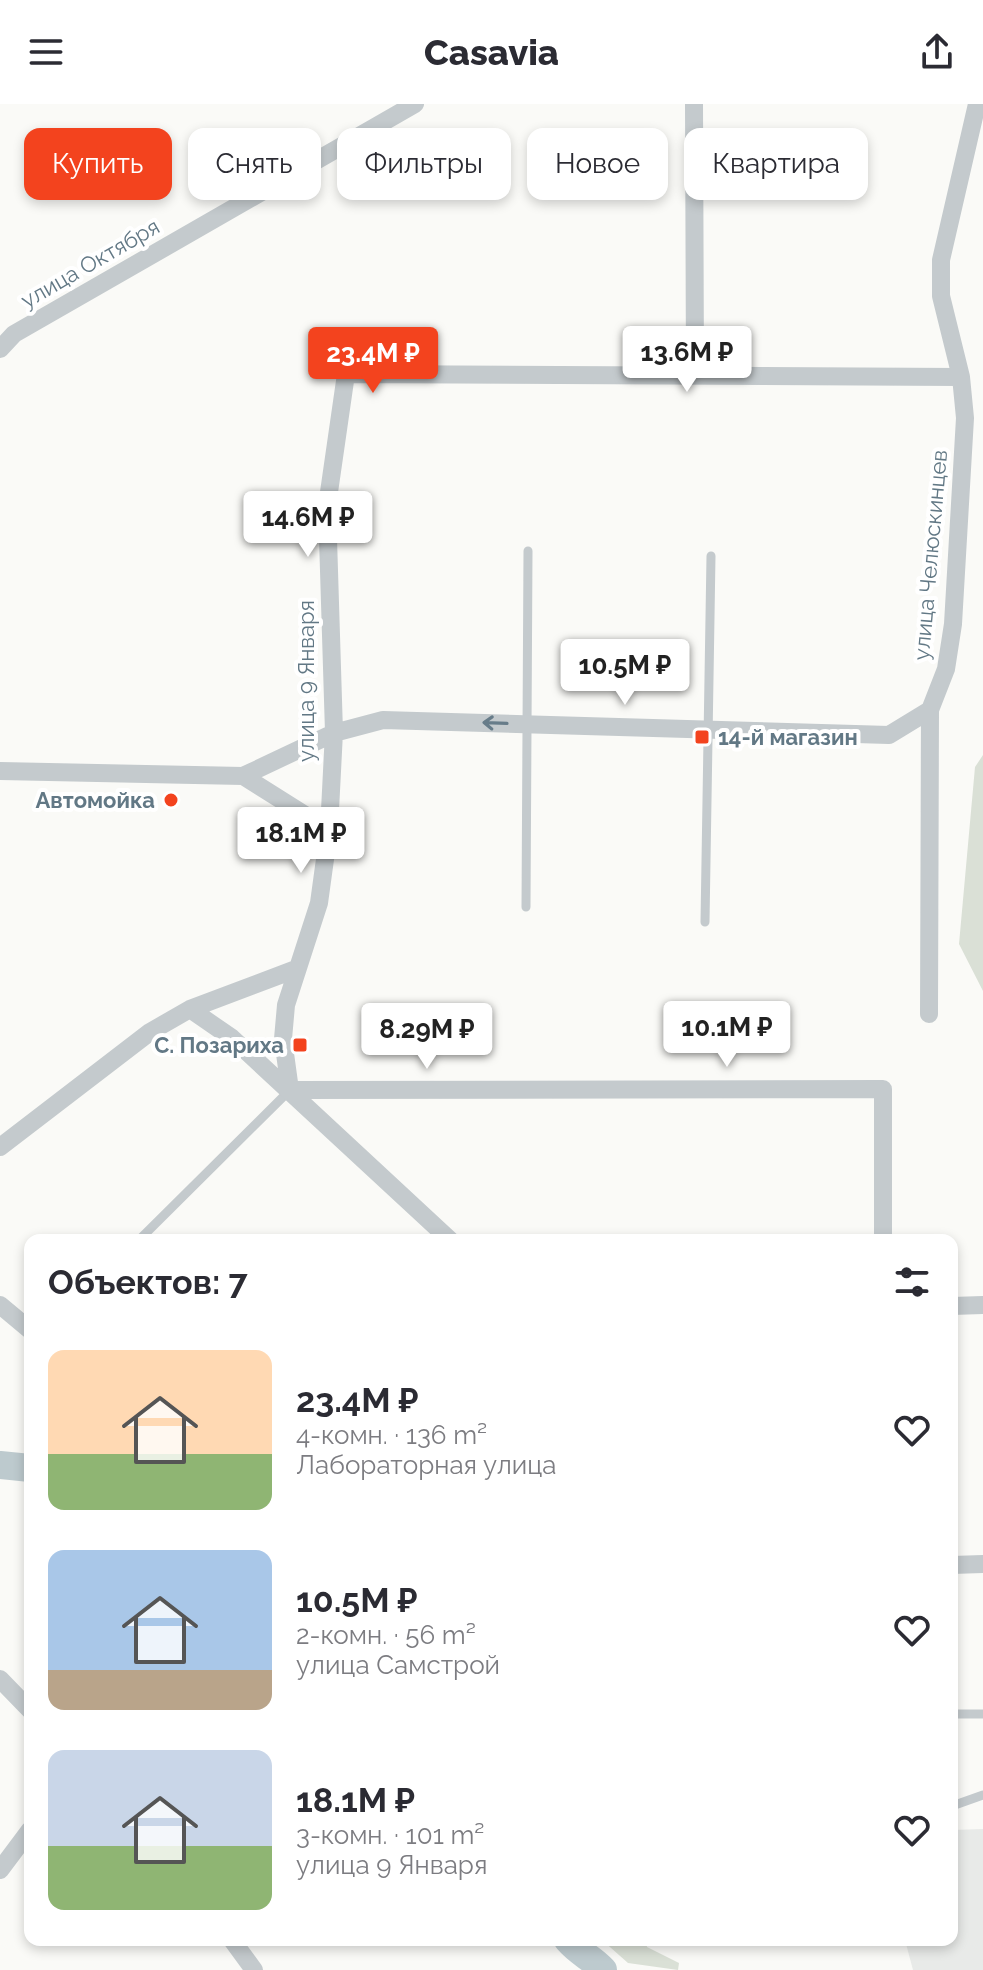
<!DOCTYPE html>
<html lang="ru">
<head>
<meta charset="utf-8">
<style>
  :root { --surface:#fff; --page:#f2f2f3; --text:#2b2b33; --muted:#7c7c81; --accent:#f3431e }
  body { margin:0; font-family:Raleway,sans-serif; background:var(--page); color:var(--text); height:100vh; display:flex; flex-direction:column; font-size:30px; white-space:nowrap }
  * { box-sizing:border-box; margin:0 }
  p { font-size:26px; color:var(--muted) }
  .icon { flex:none; width:44px; height:44px; fill:none; stroke:currentColor; stroke-width:2; stroke-linecap:round; stroke-linejoin:round }
  .map { position:relative; flex:1; overflow:hidden }
  .drawer { position:absolute; left:24px; top:1130px; width:934px; height:712px; display:flex; flex-direction:column; background:var(--surface); border-radius:16px; box-shadow:0 4px 12px #0003 }
  .drawer>* { flex:none }
  .top-card { position:absolute; left:24px; top:24px; width:936px; height:72px; display:flex; gap:16px }
  .price { position:absolute; translate:-50% -68px; padding:0 18px; border-radius:8px; background:#fff; color:#222; font-size:26px; line-height:52px; filter:drop-shadow(0 2px 4px #0008) }
  .price::after { content:''; position:absolute; left:50%; top:48px; width:24px; height:18px; margin-left:-12px; background:inherit; clip-path:polygon(0 0,100% 0,50% 100%) }
  .price.on { background:var(--accent); color:#fff }
  ul { padding:0; list-style:none }
  li { display:flex; align-items:center; gap:24px; height:200px; padding:0 24px }
  li span { display:grid; place-items:center; flex:none; width:224px; height:160px; border-radius:16px; color:#555 }
  li>.icon { margin-inline-start:auto }
  span .icon { width:96px; height:96px; fill:#fffc; stroke-width:1 }
  li b { font-size:34px }
  h2 { display:flex; justify-content:space-between; align-items:center; height:96px; padding:0 24px; font-size:34px }
  .chip { padding:0 28px; border-radius:16px; background:var(--surface); box-shadow:0 4px 12px #0003; font-size:28px; line-height:72px }
  .chip.on { background:var(--accent); color:#fff }
  header { display:flex; justify-content:space-between; align-items:center; height:104px; padding:0 24px; background:var(--surface); font-size:36px; font-weight:800 }
  .map>svg:first-child { display:block }
</style>
</head>
<body>
<header><svg class="icon" aria-label="menu" viewBox="0 0 24 24"><path d="M4 6h16M4 12h16M4 18h16"/></svg>Casavia<svg class="icon" aria-label="share" viewBox="0 0 24 24"><path d="M12 15V3M7 8l5-5 5 5M5 13v7h14v-7"/></svg></header>
<div class="map">
<svg width="983" height="1866" viewBox="0 0 983 1866">
  <rect width="100%" height="100%" fill="#fafaf7"/>
  <path fill="#e8eae8" d="M983 1725V1866H913L905 1836H952V1726Z"/>
  <path fill="#dae0d6" d="M983 651V887L959 840 975 663Z
    M602 1836H646L647 1843 679 1859 678 1866 628 1859Z"/>
  <g fill="none" stroke-linecap="round" stroke-linejoin="round">
    <path stroke="#bdcace" stroke-width="28" d="M0 1361 30 1364
      M568 1836C579 1849 592 1854 603 1866"/>
    <path stroke="#c4cacd" stroke-width="9" d="M526 803 528 447
      M705 818 711 452
      M139 1136 290 986
      M952 1610H983
      M952 1702 983 1691"/>
    <path stroke="#c4cacd" stroke-width="18" d="M694 0 695 269
      M0 245 14 230 415 0
      M0 667 243 672 334 629 383 616 889 631 930 606
      M243 672 329 726
      M190 905 232 934 450 1136
      M929 910 930 606 946 565 953 520 965 314 961 273 941 192V156L977 0
      M290 986 283 935 286 901 319 799 329 726 334 628 327 402 346 270 961 273
      M290 986 883 985V1136
      M0 1043 150 928 190 905 296 865
      M0 1201 30 1226
      M952 1202 983 1201
      M952 1461 983 1460
      M0 1575 30 1606
      M0 1766 30 1726
      M232 1836 254 1866"/>
  </g>
  <defs><path id="oneway-shaft" d="M-6 0H5M1.5-3L5.5 0L1.5 3" fill="none" stroke-width="1.6" stroke-linecap="round" stroke-linejoin="round" transform="scale(2)"/></defs>
  <use stroke="#677c89" href="#oneway-shaft" transform="translate(495 619) rotate(-178)"/>
  <g fill="#f3431e" stroke="#fff" stroke-width="3">
    <rect x="694" y="625" width="16" height="16" rx="4"/>
    <circle cx="171" cy="696" r="8"/>
    <rect x="292" y="933" width="16" height="16" rx="4"/>
  </g>
  <g text-anchor="middle" stroke-width="8" stroke-linejoin="round" paint-order="stroke">
    <g font-size="22" fill="#627885" stroke="#fff">
      <text transform="translate(90 159) rotate(-30)" y="8">улица Октября</text>
      <text transform="translate(930 451) rotate(-85)" y="8">улица Челюскинцев</text>
      <text transform="translate(306 577) rotate(-90)" y="8">улица 9 Января</text>
    </g>
    <g font-size="22" font-weight="bold" fill="#627885" stroke="#fff" text-anchor="end">
      <text x="718" y="641" text-anchor="start">14-й магазин</text>
      <text x="155" y="704">Автомойка</text>
      <text x="284" y="949">С. Позариха</text>
    </g>
  </g>
</svg>
<b class="price" style="left:687px;top:290px">13.6M ₽</b>
<b class="price on" style="left:373px;top:291px">23.4M ₽</b>
<b class="price" style="left:308px;top:455px">14.6M ₽</b>
<b class="price" style="left:625px;top:603px">10.5M ₽</b>
<b class="price" style="left:301px;top:771px">18.1M ₽</b>
<b class="price" style="left:727px;top:965px">10.1M ₽</b>
<b class="price" style="left:427px;top:967px">8.29M ₽</b>
<div class="top-card">
<a class="chip on">Купить</a>
<a class="chip">Снять</a>
<a class="chip">Фильтры</a>
<a class="chip">Новое</a>
<a class="chip">Квартира</a>
</div>
<section class="drawer">
<h2>Объектов: 7<svg class="icon" aria-label="filters" viewBox="0 0 24 24"><path d="M4 7h16M4 17h16"/><circle cx="9" cy="7" r="2"/><circle cx="15" cy="17" r="2"/></svg></h2>
<ul>
<li><span style="background:linear-gradient(#ffd9b3 65%,#8fb573 0)"><svg class="icon" aria-label="home" viewBox="0 0 24 24"><path d="M3 11l9-7 9 7M6 9v11h12V9"/></svg></span><div><b>23.4M ₽</b><p>4-комн. · 136 m²</p><p>Лабораторная улица</p></div><svg class="icon" aria-label="heart" viewBox="0 0 24 24"><path d="M12 20l-8-8c-3-5 5-10 8-4 3-6 11-1 8 4z"/></svg></li>
<li><span style="background:linear-gradient(#a9c7e8 75%,#b9a48a 0)"><svg class="icon" aria-label="home" viewBox="0 0 24 24"><path d="M3 11l9-7 9 7M6 9v11h12V9"/></svg></span><div><b>10.5M ₽</b><p>2-комн. · 56 m²</p><p>улица Самстрой</p></div><svg class="icon" aria-label="heart" viewBox="0 0 24 24"><path d="M12 20l-8-8c-3-5 5-10 8-4 3-6 11-1 8 4z"/></svg></li>
<li><span style="background:linear-gradient(#c9d6e8 60%,#8fb573 0)"><svg class="icon" aria-label="home" viewBox="0 0 24 24"><path d="M3 11l9-7 9 7M6 9v11h12V9"/></svg></span><div><b>18.1M ₽</b><p>3-комн. · 101 m²</p><p>улица 9 Января</p></div><svg class="icon" aria-label="heart" viewBox="0 0 24 24"><path d="M12 20l-8-8c-3-5 5-10 8-4 3-6 11-1 8 4z"/></svg></li>
</ul>
</section>
</div>
</body>
</html>
